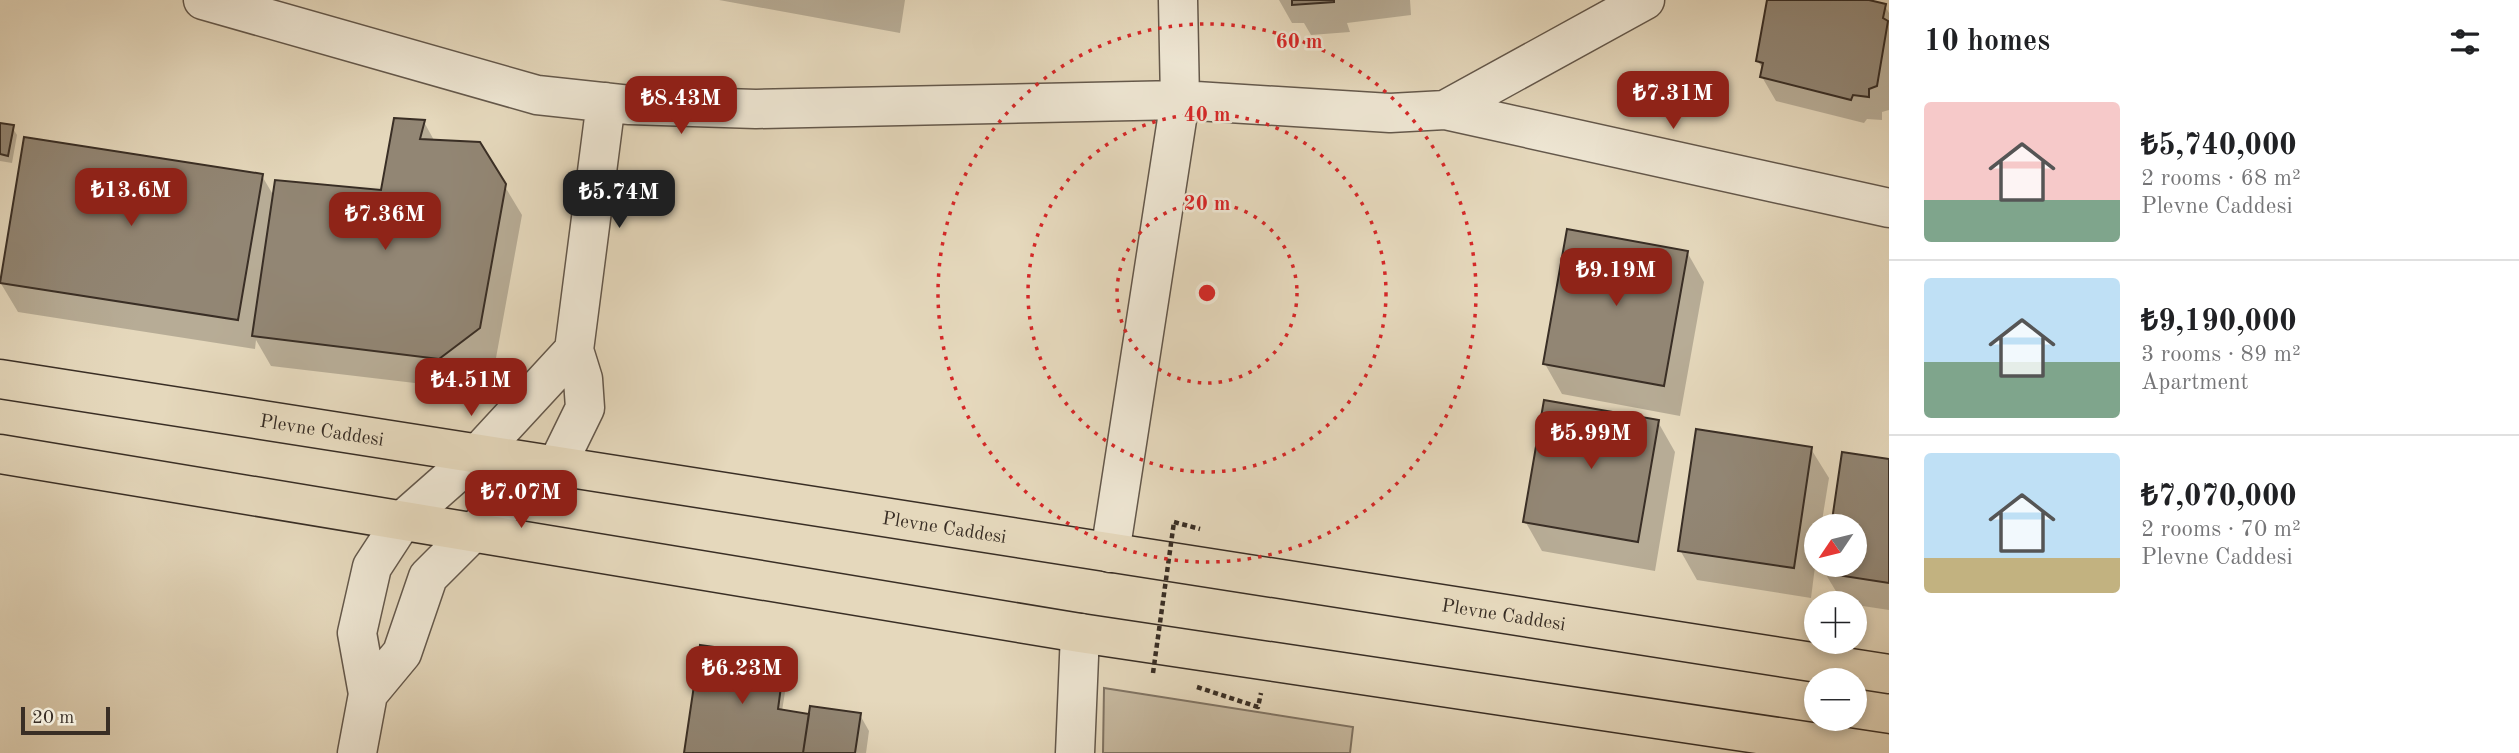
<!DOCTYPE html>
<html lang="en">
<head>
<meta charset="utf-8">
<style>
  :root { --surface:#fff; --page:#f6f6f6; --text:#202124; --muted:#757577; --line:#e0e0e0; --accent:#8f2418 }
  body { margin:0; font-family:"Old Standard TT",serif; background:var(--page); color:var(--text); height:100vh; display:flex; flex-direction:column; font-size:26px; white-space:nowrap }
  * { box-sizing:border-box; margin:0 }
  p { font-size:23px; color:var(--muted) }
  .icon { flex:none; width:38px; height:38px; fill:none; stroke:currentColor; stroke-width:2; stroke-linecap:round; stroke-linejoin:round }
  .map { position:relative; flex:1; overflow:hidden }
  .side { display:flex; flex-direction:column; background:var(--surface); width:630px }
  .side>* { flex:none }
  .needle { width:46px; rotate:235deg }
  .tools { position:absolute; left:1804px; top:514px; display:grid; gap:14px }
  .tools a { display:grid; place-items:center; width:63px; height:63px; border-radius:50%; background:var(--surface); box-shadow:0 4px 10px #0003; font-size:35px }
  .scale { position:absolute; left:21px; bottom:18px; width:89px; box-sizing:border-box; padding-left:7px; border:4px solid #392e25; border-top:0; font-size:19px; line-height:24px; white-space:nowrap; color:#392e25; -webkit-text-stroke:5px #eee6d3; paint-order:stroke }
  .price { position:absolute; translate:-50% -60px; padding:0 16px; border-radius:14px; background:var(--accent); color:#fff; font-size:23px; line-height:46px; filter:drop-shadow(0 2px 4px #0008) }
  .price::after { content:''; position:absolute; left:50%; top:42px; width:21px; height:16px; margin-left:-10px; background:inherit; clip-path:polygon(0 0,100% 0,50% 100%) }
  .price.active { background:#222; color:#fff }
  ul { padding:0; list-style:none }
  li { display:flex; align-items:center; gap:21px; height:175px; padding:0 35px }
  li+li { border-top:2px solid var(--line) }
  li span { display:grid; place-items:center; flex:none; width:196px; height:140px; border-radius:7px; color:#555 }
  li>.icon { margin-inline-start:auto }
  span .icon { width:84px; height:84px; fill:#fffc; stroke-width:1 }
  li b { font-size:30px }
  h2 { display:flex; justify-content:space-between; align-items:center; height:84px; padding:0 35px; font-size:30px }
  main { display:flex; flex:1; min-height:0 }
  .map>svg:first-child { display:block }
</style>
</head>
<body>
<main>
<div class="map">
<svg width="1889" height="753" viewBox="0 0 1889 753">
  <rect width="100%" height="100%" fill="#e5d8bc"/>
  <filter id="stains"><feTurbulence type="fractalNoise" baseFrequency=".00286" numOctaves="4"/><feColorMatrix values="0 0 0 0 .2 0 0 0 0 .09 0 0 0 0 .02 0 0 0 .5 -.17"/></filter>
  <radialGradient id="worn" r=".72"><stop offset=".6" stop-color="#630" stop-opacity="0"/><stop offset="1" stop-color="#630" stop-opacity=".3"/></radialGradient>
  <path fill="#c8bba2" stroke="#807464" stroke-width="2" d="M1104 688 1353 727 1350 753H1103Z"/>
  <path fill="#0003" d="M719 0H905L900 33Z
    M1279 0H1410L1411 15 1347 23 1350 32 1311 35 1304 23H1292Z
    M1769 0H1863L1885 6 1889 13V110L1882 112V120L1867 119 1864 123 1776 101 1762 77 1763 70 1758 61Z
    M424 122 435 142 504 185 522 215 496 358 457 388 271 366 256 340 255 349 18 312 0 282 262 176 275 198 382 192Z
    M0 125 12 127 17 135 12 163 0 161Z
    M1687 252 1704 282 1680 416 1562 394 1545 364Z
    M1658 422 1675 452 1655 571 1542 551 1525 521Z
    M1811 449 1829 478 1821 527H1816V559L1811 598 1697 580 1680 550Z
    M1889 460V610L1843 603 1825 573 1855 565Z
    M784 659 789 667 782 711 810 716 860 715 869 731 866 753H686Z"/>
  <path fill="#928674" stroke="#392e25" stroke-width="2" d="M1292 0H1334V2L1292 5Z
    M1767 0H1869L1886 4 1883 18 1888 21 1877 86 1869 89V97L1853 95 1851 100 1760 77 1763 63 1756 61Z
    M394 118 425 120 420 139 480 142 506 184 480 328 439 359 252 336 275 180 381 190Z
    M0 123 14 125 8 156 0 154Z
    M24 137 263 174 238 320 0 283Z
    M1567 229 1688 251 1664 386 1543 364Z
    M1544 400 1659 420 1638 542 1523 522Z
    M1696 429 1812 447 1794 568 1678 551Z
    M1842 452 1889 459V583L1824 573 1825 565H1855V527H1831Z
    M700 645 785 657 778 709 809 714 803 753H684Z
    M810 706 861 713 855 753H803Z"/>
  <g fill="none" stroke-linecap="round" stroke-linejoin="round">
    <g stroke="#64584b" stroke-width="41">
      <path id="minor" d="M203 0 537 95 630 105 756 109 1180 100 1390 113 1445 110 1889 208
        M1445 110 1645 0
        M1110 553 1180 100 1178 0
        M368 694 402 653 428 577 473 532 561 457 585 408 583 379 574 350 606 102
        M357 753 368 694 357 633 372 567 402 521 478 454 574 350
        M1075 753 1080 633"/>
    </g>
    <g stroke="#392e25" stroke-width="41">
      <g id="major">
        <path id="s1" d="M0 379 1889 674"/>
        <path d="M0 454 1080 633 1885 753"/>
      </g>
    </g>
    <path stroke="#392e25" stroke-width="4.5" stroke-dasharray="5 3.5" stroke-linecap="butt" d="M1174 522 1200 529
      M1197 687 1258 707 1261 693"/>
    <use href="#minor" stroke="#eee6d3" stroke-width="38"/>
    <use href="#major" stroke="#e5d8bc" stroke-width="38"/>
    <path stroke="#392e25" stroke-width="4.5" stroke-dasharray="5 3.5" stroke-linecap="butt" d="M1153 673 1174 522"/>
  </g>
  <g fill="none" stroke="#d62828" stroke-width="3.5" stroke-dasharray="3.5 7">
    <circle cx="1207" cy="293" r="90"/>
    <circle cx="1207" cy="293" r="179"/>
    <circle cx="1207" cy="293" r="269"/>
  </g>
  <g text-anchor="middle" stroke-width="5" stroke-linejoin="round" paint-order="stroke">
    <g font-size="19" fill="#392e25" stroke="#eee6d3">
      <text dy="7" stroke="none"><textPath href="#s1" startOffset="326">Plevne Caddesi</textPath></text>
      <text dy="7" stroke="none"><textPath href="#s1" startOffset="956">Plevne Caddesi</textPath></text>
      <text dy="7" stroke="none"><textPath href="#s1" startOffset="1522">Plevne Caddesi</textPath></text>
    </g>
  </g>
  <circle cx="1207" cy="293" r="10" fill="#d62828" stroke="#eee6d3" stroke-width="3.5"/>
  <g font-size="21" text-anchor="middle" font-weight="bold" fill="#d62828" stroke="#eee6d3" stroke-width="5" stroke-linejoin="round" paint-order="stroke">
    <text x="1299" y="48">60 m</text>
    <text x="1207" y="121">40 m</text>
    <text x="1207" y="210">20 m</text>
  </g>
  <rect width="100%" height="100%" filter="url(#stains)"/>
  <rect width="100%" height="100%" fill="url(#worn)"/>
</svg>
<div class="tools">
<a><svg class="needle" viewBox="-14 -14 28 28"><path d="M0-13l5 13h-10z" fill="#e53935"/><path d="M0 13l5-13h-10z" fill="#757577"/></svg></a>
<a>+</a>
<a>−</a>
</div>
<div class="scale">20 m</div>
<b class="price" style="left:1673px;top:131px">₺7.31M</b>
<b class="price" style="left:681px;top:136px">₺8.43M</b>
<b class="price" style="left:131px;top:228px">₺13.6M</b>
<b class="price active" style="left:619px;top:230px">₺5.74M</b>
<b class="price" style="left:385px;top:252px">₺7.36M</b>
<b class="price" style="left:1616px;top:308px">₺9.19M</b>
<b class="price" style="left:471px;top:418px">₺4.51M</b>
<b class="price" style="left:1591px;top:471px">₺5.99M</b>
<b class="price" style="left:521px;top:530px">₺7.07M</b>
<b class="price" style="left:742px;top:706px">₺6.23M</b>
</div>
<section class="side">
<h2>10 homes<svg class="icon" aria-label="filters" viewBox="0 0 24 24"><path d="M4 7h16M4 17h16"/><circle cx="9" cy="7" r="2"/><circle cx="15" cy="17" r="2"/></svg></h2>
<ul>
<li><span style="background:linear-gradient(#f6c9c9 70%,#7fa58c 0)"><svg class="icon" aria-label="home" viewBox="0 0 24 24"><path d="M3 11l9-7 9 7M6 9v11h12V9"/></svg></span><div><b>₺5,740,000</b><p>2 rooms · 68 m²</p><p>Plevne Caddesi</p></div></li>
<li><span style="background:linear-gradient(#bfe0f5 60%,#7fa58c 0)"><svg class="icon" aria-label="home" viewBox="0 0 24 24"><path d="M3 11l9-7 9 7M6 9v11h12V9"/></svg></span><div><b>₺9,190,000</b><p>3 rooms · 89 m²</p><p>Apartment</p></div></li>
<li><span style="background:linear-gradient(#bfe0f5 75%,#c2b280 0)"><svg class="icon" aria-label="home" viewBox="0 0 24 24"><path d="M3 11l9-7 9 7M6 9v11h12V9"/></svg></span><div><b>₺7,070,000</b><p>2 rooms · 70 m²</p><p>Plevne Caddesi</p></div></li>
</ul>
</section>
</main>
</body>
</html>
